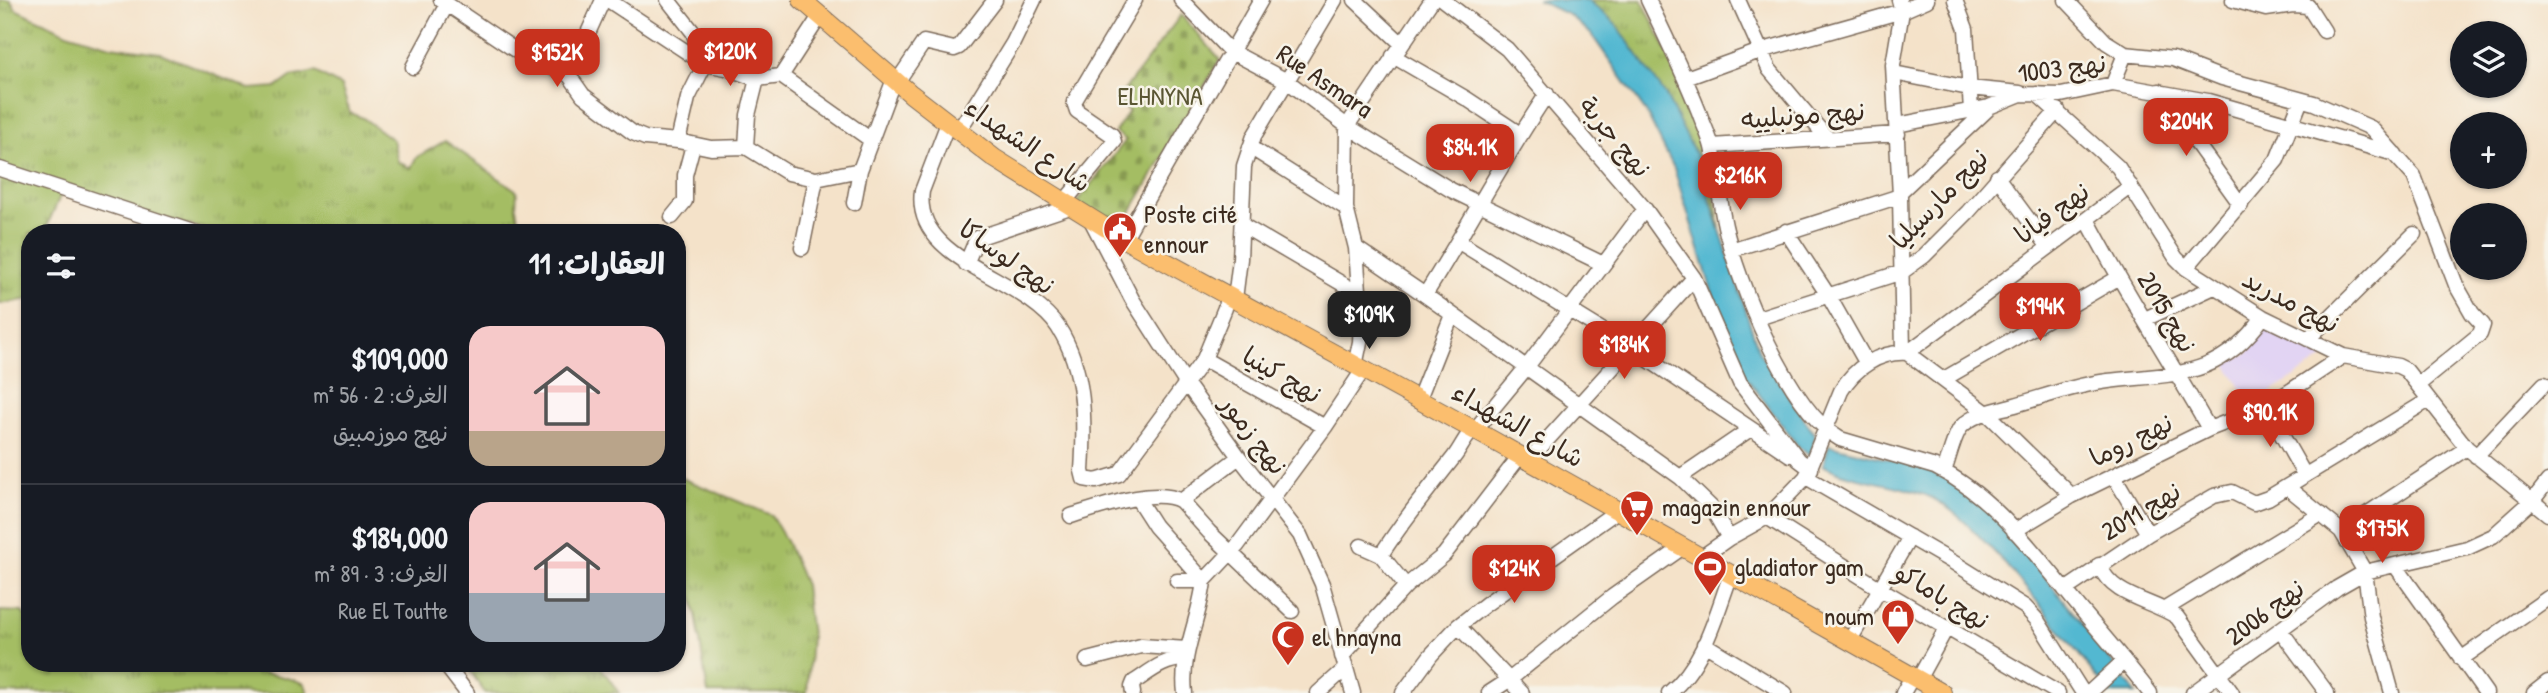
<!DOCTYPE html>
<html lang="ar">
<head>
<meta charset="utf-8">
<style>
  :root { --surface:#171b24; --page:#242831; --text:#f1f3f6; --muted:#9ea1a6; --line:#363941; --accent:#c8321e }
  body { margin:0; font-family:"Patrick Hand","Playpen Sans Arabic",sans-serif; background:var(--page); color:var(--text); direction:rtl; height:100vh; display:flex; flex-direction:column; font-size:26px; white-space:nowrap }
  * { box-sizing:border-box; margin:0 }
  p { font-size:23px; color:var(--muted) }
  .icon { flex:none; width:38px; height:38px; fill:none; stroke:currentColor; stroke-width:2; stroke-linecap:round; stroke-linejoin:round }
  .map { position:relative; flex:1; overflow:hidden; direction:ltr }
  .sheet { position:absolute; left:21px; top:224px; width:665px; height:448px; display:flex; flex-direction:column; background:var(--surface); border-radius:28px; box-shadow:0 2px 5px #0004; direction:rtl }
  .sheet>* { flex:none }
  .controls { position:absolute; left:2450px; top:21px; display:grid; gap:14px }
  .controls a { display:grid; place-items:center; width:77px; height:77px; border-radius:50%; background:var(--surface); box-shadow:0 2px 5px #0004; font-size:35px }
  .price { position:absolute; translate:-50% -60px; padding:0 16px; border-radius:14px; background:var(--accent); color:#fff; font-size:23px; line-height:46px; filter:drop-shadow(0 2px 4px #0008) }
  .price::after { content:''; position:absolute; left:50%; top:42px; width:21px; height:16px; margin-left:-10px; background:inherit; clip-path:polygon(0 0,100% 0,50% 100%) }
  .price.active { background:#222; color:#fff }
  ul { padding:0; list-style:none }
  li { display:flex; align-items:center; gap:21px; height:175px; padding:0 21px }
  li+li { border-top:2px solid var(--line) }
  li span { display:grid; place-items:center; flex:none; width:196px; height:140px; border-radius:21px; color:#555 }
  li>.icon { margin-inline-start:auto }
  span .icon { width:84px; height:84px; fill:#fffc; stroke-width:1 }
  li b { font-size:30px }
  h2 { display:flex; justify-content:space-between; align-items:center; height:84px; padding:0 21px; font-size:30px }
  .map>svg:first-child { display:block }
</style>
</head>
<body>
<div class="map">
<svg width="2548" height="693" viewBox="0 0 2548 693">
  <defs>
    <pattern id="grass-tufts" width="24" height="20" patternUnits="userSpaceOnUse" patternTransform="scale(1.75)"><rect width="24" height="20" fill="#a4bd63"/><path d="M3 7l-1-3M5 7V3M7 7l1-3M15 17l-1-3M17 17v-4M19 17l1-3" fill="none" stroke="#879a51"/></pattern>
    <pattern id="cemetery-stones" width="16" height="16" patternUnits="userSpaceOnUse" patternTransform="scale(1.75)"><rect width="16" height="16" fill="#a4bd63"/><path d="M2 7V4a2 2 0 0 1 4 0v3zM10 15v-3a2 2 0 0 1 4 0v3z" fill="#879a51"/></pattern>
  </defs>
  <rect width="100%" height="100%" fill="#f7f3e8"/>
  <filter id="ink" filterUnits="userSpaceOnUse"><feTurbulence type="fractalNoise" baseFrequency=".0143" numOctaves="2"/><feDisplacementMap in="SourceGraphic" scale="14" xChannelSelector="R" yChannelSelector="G"/><feConvolveMatrix kernelMatrix="1 2 1 2 8 2 1 2 1" color-interpolation-filters="sRGB"/></filter>
  <filter id="wash" filterUnits="userSpaceOnUse"><feTurbulence type="fractalNoise" baseFrequency=".00686" numOctaves="4" result="noise"/><feDisplacementMap in="SourceGraphic" scale="28" xChannelSelector="R" yChannelSelector="G"/><feGaussianBlur stdDeviation="1.57" result="paint"/><feColorMatrix in="noise" values="0 0 0 0 0 0 0 0 0 0 0 0 0 0 0 0 0 1.4 0 .05"/><feComposite in="paint" operator="in"/></filter>
  <g filter="url(#wash)">
    <rect width="100%" height="100%" fill="#f4e2c9"/>
    <path fill="#e2d4f3" d="M2268 322 2328 355 2252 405 2226 364 2248 353Z"/>
    <path fill="url(#grass-tufts)" stroke="#707440" stroke-width="2" d="M0 0H10L17 10 70 34 111 46 160 53 249 89 277 87 291 77 315 72 341 86 350 113 363 118 393 140 398 162 410 168 417 157 445 141 517 191 516 207 520 233H240C179 228 122 208 64 187L47 226 53 233H30V299L0 304Z
      M1588 0H1642L1681 80 1707 149 1720 229 1696 155 1615 23Z
      M677 476 771 515 786 541 805 585 811 636 807 693H708C701 654 698 615 688 577L677 573Z
      M0 611 22 612 30 622V663H204C238 673 273 670 305 684L308 693H0Z
      M465 663H598L619 693H485Z"/>
    <path fill="url(#cemetery-stones)" stroke="#707440" stroke-width="2" d="M1181 15 1220 59 1121 229 1076 203 1126 140 1115 132 1129 111 1117 100Z"/>
    <path fill="#52b8d1" stroke="#467178" stroke-width="2" d="M1537 0H1588L1615 23 1665 94 1696 155 1759 352 1815 435 1811 457 1798 446 1740 369 1726 337 1674 168 1646 112 1591 34 1569 15Z
      M1829 445 1923 468 1946 478 1982 505 2014 537 2136 693H2109C2067 640 2027 585 1980 537 1965 522 1949 506 1930 497 1896 482 1856 483 1823 465Z"/>
  </g>
  <g filter="url(#ink)">
    <g fill="none" stroke-linecap="round" stroke-linejoin="round">
      <g stroke="#7c6a5a" stroke-width="17">
        <path id="minor" d="M441 0 521 54 569 75 583 95 633 133 645 138 678 141 711 148 746 147 788 173 816 179 860 170
          M608 0 705 64 726 68 757 79 781 76 871 140
          M668 0 693 32 705 64 688 98 678 141
          M1181 0 1230 51 1287 81 1347 126 1451 190 1603 264
          M1355 0 1402 44
          M1443 0 1507 49 1645 209 1694 278 1740 383 1799 460 1811 469
          M1648 0C1666 37 1684 74 1699 112 1703 124 1709 135 1712 147 1718 173 1719 200 1725 226 1738 284 1789 410 1840 439L1935 467C1992 495 2031 549 2071 597 2097 629 2125 660 2150 693
          M1738 0 1769 69 1827 138
          M1899 0 1902 11 1893 65 1900 196 1903 352
          M1955 0 1966 29 1971 111
          M2066 0 2106 42 2125 54 2173 59 2222 78 2314 103 2371 128 2414 176 2456 285 2472 313 2483 325 2480 334 2419 384
          M2233 0 2266 9 2293 5 2308 6 2324 31
          M1393 56 1467 99 1520 134
          M413 67 447 4
          M1894 73 1969 88 2020 93
          M569 75 603 0
          M781 76 820 16
          M1686 78 1760 51 1902 11 1927 0
          M897 82 924 42 954 49 959 47 995 0
          M2113 84 2125 54
          M2159 91 2241 205
          M2037 94 2118 167 2176 258 2186 268 2263 317 2343 356 2398 366 2406 370 2467 448 2548 514
          M948 123 922 191C912 262 1024 276 1058 327 1086 370 1085 423 1082 471L1084 479 1096 481 1119 474 1204 359 1225 308 1227 295
          M1897 125 1989 107 2021 94 2061 95 2113 84 2208 101 2395 154
          M958 132 1013 43 1034 0
          M1712 146 1898 134
          M746 147 748 115 757 79
          M1250 147 1346 208
          M0 169 196 233
          M1997 177 2048 246
          M1900 192 1988 109
          M1064 202 1114 142 1112 135 1077 111 1074 102 1135 0
          M854 203 860 170 894 79
          M672 217 685 201V175L693 145
          M1090 218 1132 299 1186 383 1239 457 1300 535 1322 584 1353 693
          M2087 219C2124 291 2169 358 2209 429
          M1242 225 1358 293
          M1786 231 1828 295 1866 362
          M1124 239 1261 0
          M1459 242 1631 348 1790 455
          M802 248 816 179
          M1356 248 1425 295 1680 477 1711 507 1729 538
          M1731 250 1900 196
          M966 264 977 238 1073 206
          M2186 268 2277 160 2301 100
          M1425 295C1467 229 1503 159 1547 94
          M1235 299 1240 259 1244 166 1254 136 1335 0
          M1758 318 1902 272 1924 256 1968 212 2058 110
          M2145 319 2214 287
          M2308 339 2414 234
          M1907 353 1987 413 2072 496
          M1355 366 1360 342 1361 319 1356 248 1346 208 1347 126 1432 0
          M1944 379 2118 278
          M1418 401 1452 315
          M2266 407 2304 474
          M1325 427 1363 370
          M2476 456 2544 384
          M1527 462 1694 278
          M1944 472C1948 461 1954 435 1961 427 1974 413 1998 410 2015 405 2046 396 2076 385 2108 381 2176 373 2219 379 2263 317
          M2114 476 2148 534
          M1680 477 1749 430
          M1806 477 1956 564 2025 607 2037 620 2083 693
          M2287 487 2341 531 2365 572 2371 617 2392 693
          M1137 498 1155 526 1204 581C1200 619 1180 653 1185 693
          M1181 501 1209 532 1292 611
          M1071 516C1098 508 1155 486 1181 501L1239 457
          M1767 517 1879 588 2058 693
          M2014 531 2072 496 2209 429 2266 407 2343 356
          M2341 531 2467 448
          M1361 546 1381 555 1406 586
          M1381 555C1403 520 1429 489 1454 457 1462 447 1467 432 1478 426L1526 368 1645 209
          M1702 557 1729 538 1767 517 1806 477 1841 391C1854 368 1880 351 1907 353L2131 186
          M2099 565C2113 598 2150 599 2177 617L2232 693
          M2395 565 2486 693
          M1177 581H1204L1237 546 1325 427 1204 359
          M2065 590 2148 534 2214 496 2232 492 2254 503 2268 498 2429 400
          M2165 609 2321 514
          M1458 626 1522 693
          M2281 631 2327 693
          M1850 640 1910 537
          M1704 644 1785 693
          M1342 656 1406 586 1444 555 1519 457
          M2461 659 2548 598
          M1087 660 1141 646 1187 649
          M444 663 467 693
          M1919 678 1947 627
          M1133 693 1132 687 1134 682C1151 671 1164 659 1185 659
          M1318 693 1345 669
          M1403 693 1431 655 1458 626 1486 604 1617 511
          M1489 693 1509 680 1612 597 1683 547
          M1669 693C1704 665 1716 615 1731 574
          M1903 693 1913 675
          M2089 693 2124 661
          M2193 693 2337 588 2365 572 2467 548 2493 536 2533 500 2548 481
          M2534 693 2548 682"/>
      </g>
      <g stroke="#7c6a5a" stroke-width="20">
        <path id="major" d="M802 0 911 94 994 158 1124 239 1485 436 1942 693"/>
      </g>
      <use href="#minor" stroke="#fff" stroke-width="14"/>
      <use href="#major" stroke="#fbbe6e" stroke-width="18"/>
    </g>
  </g>
  <defs>
    <g id="civic-pin" transform="scale(1.75)"><path d="M0 17L-7.5 6A9.5 9.5 0 1 1 7.5 6Z" fill="#c8321e" stroke="#f7f3e8"/><path d="M-.6-6.5H3V-4.5H.6V-3L4-1V1h2V6H-6V1h2V-1L-.6-3ZM-1.2 2.5V6h2.4V2.5Z" fill="#fff"/></g>
    <g id="supermarket-pin" transform="scale(1.75)"><path d="M0 17L-7.5 6A9.5 9.5 0 1 1 7.5 6Z" fill="#c8321e" stroke="#f7f3e8"/><path d="M-6-5.5h2.5l.6 2H6L4.5 2H-2.5L-4.4-4H-6ZM-1.5 3.2a1.3 1.3 0 1 0 .1 0ZM3 3.2a1.3 1.3 0 1 0 .1 0Z" fill="#fff"/></g>
    <g id="stadium-pin" transform="scale(1.75)"><path d="M0 17L-7.5 6A9.5 9.5 0 1 1 7.5 6Z" fill="#c8321e" stroke="#f7f3e8"/><path d="M0-5a6.5 5 0 1 0 0 10a6.5 5 0 1 0 0-10ZM-3.5-1.8h7v3.6h-7Z" fill="#fff"/></g>
    <g id="shop-pin" transform="scale(1.75)"><path d="M0 17L-7.5 6A9.5 9.5 0 1 1 7.5 6Z" fill="#c8321e" stroke="#f7f3e8"/><path d="M-5-2.5h2.3a2.7 3.5 0 0 1 5.4 0H5L5.5 6h-11ZM-1.5-2.5h3a1.5 2.3 0 0 0-3 0Z" fill="#fff"/></g>
    <g id="mosque-pin" transform="scale(1.75)"><path d="M0 17L-7.5 6A9.5 9.5 0 1 1 7.5 6Z" fill="#c8321e" stroke="#f7f3e8"/><path d="M3.5-4.9A6 6 0 1 0 3.5 4.9A5 5 0 1 1 3.5-4.9Z" fill="#fff"/></g>
  </defs>
  <g fill-rule="evenodd">
    <use href="#civic-pin" x="1120" y="229"/>
    <use href="#supermarket-pin" x="1637" y="507"/>
    <use href="#stadium-pin" x="1710" y="567"/>
    <use href="#shop-pin" x="1898" y="616"/>
    <use href="#mosque-pin" x="1288" y="637"/>
  </g>
  <g text-anchor="middle" stroke-width="5" stroke-linejoin="round" paint-order="stroke">
    <g font-size="26" fill="#3b2a1e" stroke="#f7f3e8">
      <text transform="translate(2062 68) rotate(-7)" y="9">نهج 1003</text>
      <text transform="translate(1325 81) rotate(34)" y="9">Rue Asmara</text>
      <text transform="translate(1803 115) rotate(-4)" y="9">نهج مونبلييه</text>
      <text transform="translate(1615 137) rotate(50)" y="9">نهج جربة</text>
      <text transform="translate(1028 145) rotate(34)" y="9">شارع الشهداء</text>
      <text transform="translate(1939 199) rotate(-46)" y="9">نهج مارسيليا</text>
      <text transform="translate(2052 213) rotate(-36)" y="9">نهج فيانا</text>
      <text transform="translate(1007 257) rotate(35)" y="9">نهج لوساكا</text>
      <text transform="translate(2291 301) rotate(28)" y="9">نهج مدريد</text>
      <text transform="translate(2167 312) rotate(59)" y="9">نهج 2015</text>
      <text transform="translate(1282 375) rotate(30)" y="9">نهج كينيا</text>
      <text transform="translate(1518 425) rotate(29)" y="9">شارع الشهداء</text>
      <text transform="translate(1254 435) rotate(53)" y="9">نهج زمور</text>
      <text transform="translate(2131 440) rotate(-26)" y="9">نهج روما</text>
      <text transform="translate(2141 511) rotate(-31)" y="9">نهج 2011</text>
      <text transform="translate(1942 596) rotate(31)" y="9">نهج باماكو</text>
      <text transform="translate(2265 612) rotate(-37)" y="9">نهج 2006</text>
    </g>
    <g font-size="26" fill="#5a5633" stroke="#f7f3e8">
      <text x="1160" y="105">ELHNYNA</text>
    </g>
    <g font-size="26" fill="#3b2a1e" stroke="#f7f3e8" text-anchor="start">
      <text x="1144" y="223">Poste cité<tspan x="1144" dy="30">ennour</tspan></text>
      <text x="1662" y="516">magazin ennour</text>
      <text x="1734" y="576">gladiator gam</text>
      <text x="1874" y="625" text-anchor="end">noum</text>
      <text x="1312" y="646">el hnayna</text>
    </g>
  </g>
</svg>
<div class="controls">
<a><svg class="icon" aria-label="layers" viewBox="0 0 24 24"><path d="M12 4l9 5-9 5-9-5zM3 14l9 5 9-5"/></svg></a>
<a>+</a>
<a>−</a>
</div>
<b class="price" style="left:730px;top:88px">$120K</b>
<b class="price" style="left:557px;top:89px">$152K</b>
<b class="price" style="left:2186px;top:158px">$204K</b>
<b class="price" style="left:1470px;top:184px">$84.1K</b>
<b class="price" style="left:1740px;top:212px">$216K</b>
<b class="price" style="left:2040px;top:343px">$194K</b>
<b class="price active" style="left:1369px;top:351px">$109K</b>
<b class="price" style="left:1624px;top:381px">$184K</b>
<b class="price" style="left:2270px;top:449px">$90.1K</b>
<b class="price" style="left:2382px;top:565px">$175K</b>
<b class="price" style="left:1514px;top:605px">$124K</b>
<section class="sheet">
<h2>العقارات: 11<svg class="icon" aria-label="filters" viewBox="0 0 24 24"><path d="M4 7h16M4 17h16"/><circle cx="9" cy="7" r="2"/><circle cx="15" cy="17" r="2"/></svg></h2>
<ul>
<li><span style="background:linear-gradient(#f6c9c9 75%,#b9a48a 0)"><svg class="icon" aria-label="home" viewBox="0 0 24 24"><path d="M3 11l9-7 9 7M6 9v11h12V9"/></svg></span><div><b>$109,000</b><p>الغرف: 2 · 56 m²</p><p>نهج موزمبيق</p></div></li>
<li><span style="background:linear-gradient(#f6c9c9 65%,#9aa5b1 0)"><svg class="icon" aria-label="home" viewBox="0 0 24 24"><path d="M3 11l9-7 9 7M6 9v11h12V9"/></svg></span><div><b>$184,000</b><p>الغرف: 3 · 89 m²</p><p>Rue El Toutte</p></div></li>
</ul>
</section>
</div>
</body>
</html>
